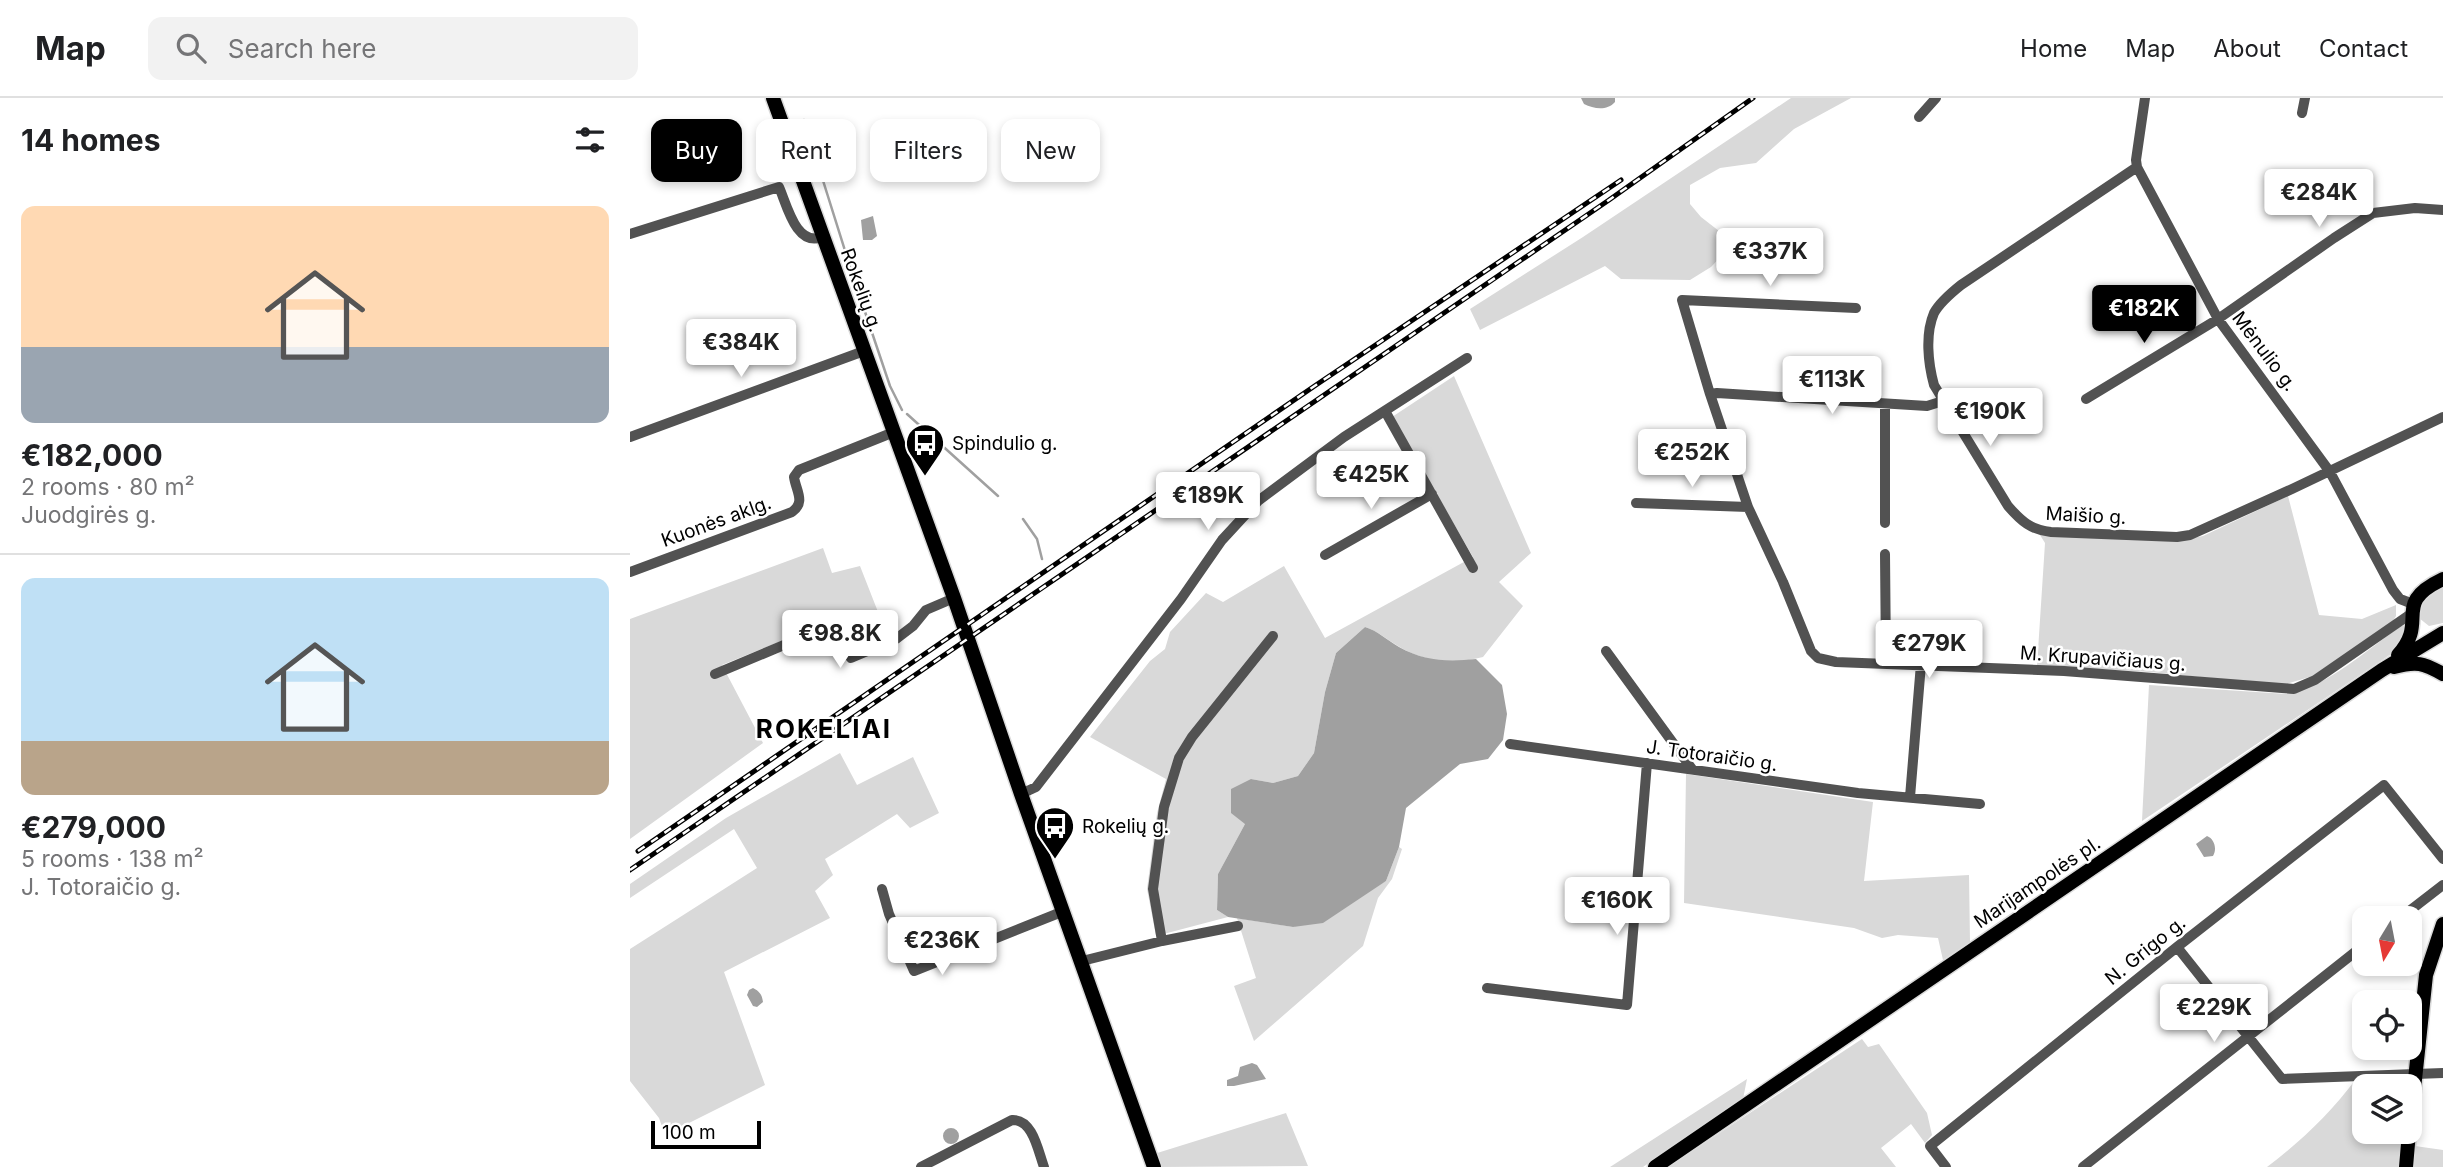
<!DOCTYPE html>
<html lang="en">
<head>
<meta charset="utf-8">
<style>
  :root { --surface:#fff; --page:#f2f2f2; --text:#202124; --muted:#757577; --line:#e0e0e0; --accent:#000 }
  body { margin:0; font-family:Inter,sans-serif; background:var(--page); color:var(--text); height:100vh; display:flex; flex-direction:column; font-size:26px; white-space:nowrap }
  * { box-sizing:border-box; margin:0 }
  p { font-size:23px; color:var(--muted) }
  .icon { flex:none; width:38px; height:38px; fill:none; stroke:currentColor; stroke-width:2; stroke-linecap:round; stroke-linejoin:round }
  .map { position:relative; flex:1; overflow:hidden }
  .sheet { display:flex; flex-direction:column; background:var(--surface); width:630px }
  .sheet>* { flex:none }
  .hud { position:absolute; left:21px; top:21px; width:665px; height:63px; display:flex; gap:14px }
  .needle { width:46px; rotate:190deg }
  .controls { position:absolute; left:1722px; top:808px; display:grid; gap:14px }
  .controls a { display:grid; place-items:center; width:70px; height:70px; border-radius:14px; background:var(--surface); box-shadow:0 4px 10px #0003; font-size:35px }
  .scale { position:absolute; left:21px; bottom:18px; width:110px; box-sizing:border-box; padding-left:7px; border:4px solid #000; border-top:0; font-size:19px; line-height:24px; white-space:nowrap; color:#000; -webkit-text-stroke:5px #fff; paint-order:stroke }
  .price { position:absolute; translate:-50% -60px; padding:0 16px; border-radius:7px; background:#fff; color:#222; font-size:23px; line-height:46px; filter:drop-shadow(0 2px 4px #0008) }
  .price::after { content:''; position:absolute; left:50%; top:42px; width:21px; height:16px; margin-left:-10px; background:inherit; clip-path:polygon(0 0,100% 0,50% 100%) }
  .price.active { background:var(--accent); color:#fff }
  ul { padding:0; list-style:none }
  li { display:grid; align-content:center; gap:14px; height:371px; padding:0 21px }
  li+li { border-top:2px solid var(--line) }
  li span { display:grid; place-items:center; height:217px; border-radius:14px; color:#555 }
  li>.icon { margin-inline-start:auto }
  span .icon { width:126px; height:126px; fill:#fffc; stroke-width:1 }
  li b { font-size:30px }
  h2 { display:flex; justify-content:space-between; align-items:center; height:84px; padding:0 21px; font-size:30px }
  .chip { padding:0 24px; border-radius:14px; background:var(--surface); box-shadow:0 4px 10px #0003; font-size:24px; line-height:63px }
  .chip.active { background:var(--accent); color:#fff }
  header { display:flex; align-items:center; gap:42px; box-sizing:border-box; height:98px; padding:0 35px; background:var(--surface); border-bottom:2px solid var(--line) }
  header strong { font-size:33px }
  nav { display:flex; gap:38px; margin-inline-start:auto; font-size:24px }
  .search { width:490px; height:63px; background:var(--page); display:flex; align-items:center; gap:18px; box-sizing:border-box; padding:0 24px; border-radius:14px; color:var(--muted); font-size:26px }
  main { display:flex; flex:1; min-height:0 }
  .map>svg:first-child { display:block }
</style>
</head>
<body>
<header>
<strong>Map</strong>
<div class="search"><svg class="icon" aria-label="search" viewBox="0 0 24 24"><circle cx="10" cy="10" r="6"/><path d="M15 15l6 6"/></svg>Search here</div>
<nav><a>Home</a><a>Map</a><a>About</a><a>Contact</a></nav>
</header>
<main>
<section class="sheet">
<h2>14 homes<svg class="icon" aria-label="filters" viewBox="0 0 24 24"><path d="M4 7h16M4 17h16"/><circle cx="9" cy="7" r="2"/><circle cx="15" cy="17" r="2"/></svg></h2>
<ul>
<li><span style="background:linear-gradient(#ffd9b3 65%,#9aa5b1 0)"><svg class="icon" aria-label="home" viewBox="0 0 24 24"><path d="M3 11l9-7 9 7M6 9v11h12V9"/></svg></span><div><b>€182,000</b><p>2 rooms · 80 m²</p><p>Juodgirės g.</p></div></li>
<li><span style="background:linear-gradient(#bfe0f5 75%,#b9a48a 0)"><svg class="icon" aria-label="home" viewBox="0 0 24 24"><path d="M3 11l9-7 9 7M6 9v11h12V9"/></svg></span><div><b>€279,000</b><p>5 rooms · 138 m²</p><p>J. Totoraičio g.</p></div></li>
</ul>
</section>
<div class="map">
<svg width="1813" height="1069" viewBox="0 0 1813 1069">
  <rect width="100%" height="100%" fill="#fff"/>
  <path fill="#d9d9d9" d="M1161 0H1221L1164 31 1126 65 1090 70 1060 87V106L1071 119 1098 140 1096 153 1081 169 1060 182 991 181 975 168 850 232 840 211 953 139Z
    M824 278 901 455 869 484 893 508 853 559C823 567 794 564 768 548 756 541 748 533 735 529L706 555 695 594 684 655 668 678 643 685 621 681 615 726 588 776 587 812 598 819 526 838 517 791 527 715 536 681 460 639 520 563 535 551 540 534 576 495 593 504 654 468 695 540 843 459 762 319Z
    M1658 398 1689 517 1732 521 1766 507V518L1763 523 1683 578 1653 587 1520 574 1407 568 1415 445 1410 437 1553 442 1573 438Z
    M193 450 202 475 230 468 259 542 222 557 196 525 92 567 133 645 0 741V521Z
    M1813 486V525L1799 528 1789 520C1788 499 1798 497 1813 486Z
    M1777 527 1770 550 1512 723 1519 587 1657 596C1699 588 1736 552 1771 528Z
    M210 655 227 687 283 659 309 715 280 730 267 716 195 761 203 777 185 793 200 820 94 874 135 987 35 1037 29 1020 0 983V851L127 770 104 731 0 800V786L96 720Z
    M1056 676 1243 704 1234 783 1339 777 1340 844 1313 862 1308 840 1268 837 1252 840 1224 830 1054 805Z
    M769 749 772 751 762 781 748 800 733 848 624 943 604 888 626 880 607 820 663 829 756 783Z
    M1232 941 1238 949 1249 946 1297 1015 1302 1037 1295 1045 1281 1026 1251 1050 1266 1069H1038Z
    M1771 980 1775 989H1734V1034H1773L1770 1069H1637C1671 1043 1700 1016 1726 981Z
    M1117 981 1113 1001 1013 1069H980Z
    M656 1015 678 1068 529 1069 524 1056Z
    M1785 1048 1813 1052V1069H1782Z"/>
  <path fill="#a0a0a0" d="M951 0H985V4C977 13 964 11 954 6Z
    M243 118 247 138 242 142H233L231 122Z
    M735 529C748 533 757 542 769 549 794 563 817 564 846 561L872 587 877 616 873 642 858 661 830 666 776 710 769 749 756 783 693 825 663 829 598 819 587 812 588 776 615 726 601 715V691L621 681 643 685 668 678 684 655 695 594 706 555Z
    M1577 738C1585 741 1587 752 1583 758L1574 759 1566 746Z
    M123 890C129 893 132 896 133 904L127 909 123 908 117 897 119 892Z
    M622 965 627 967 636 981 604 988H597V982L608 978 610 969Z
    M313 1038a8 8 0 1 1 16 0a8 8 0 1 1-16 0Z"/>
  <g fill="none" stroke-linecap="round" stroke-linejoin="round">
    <path stroke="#a0a0a0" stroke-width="2.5" d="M174 22 228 194
      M231 202 260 288 272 312
      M277 316 368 398
      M393 421 407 441 412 461"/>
    <g stroke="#dbdbdb" stroke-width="17">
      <path id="major" d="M143 0 324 500 391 696 524 1069
        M1768 557C1800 522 1760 506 1813 481
        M1764 569C1787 563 1793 565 1813 576
        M1780 1029 1796 877 1813 826
        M1025 1069 1752 572 1813 535
        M1776 1069 1779 1034"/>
    </g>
    <path stroke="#525252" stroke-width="10" d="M1515 0 1506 62 1507 69 1588 221 1700 374 1763 492 1770 501 1783 506
      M1672 15 1675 0
      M1289 19 1306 0
      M1507 69 1331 187C1321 195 1310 204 1304 215 1295 236 1298 265 1304 287L1378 408C1391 423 1401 432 1421 434L1547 439 1560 437 1662 391 1813 319
      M0 136 149 89C157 107 166 149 192 139
      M1226 210 1052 202 1080 296 1118 409 1153 484 1181 553 1188 560 1206 564 1434 573 1664 591 1685 582 1782 515
      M1080 296 1087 295 1297 308 1313 303
      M1456 301 1588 221 1704 140 1743 115 1785 110 1813 112
      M1255 306V425
      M755 313 843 470
      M0 339 234 253
      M1006 405 1118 409
      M1255 456 1256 564
      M695 457 802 396
      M0 474 162 414C176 404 166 393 164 379L169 372 264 334
      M976 553 1062 671
      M85 576 192 531 202 537 221 560 266 541 283 528 296 512 324 500
      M880 646 1228 695 1350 706
      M391 696 406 689 551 501 592 442 628 403 714 339 837 260
      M1280 699 1291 566
      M252 791 259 816 284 873 434 813
      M1769 821 1813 787
      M532 843 523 791 534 709 549 660 562 639 643 538
      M1547 849 1652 981 1813 975
      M452 863 532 843 608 828
      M857 890 997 907 1017 665
      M291 1069 382 1022C403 1021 408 1053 414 1069
      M1316 1069 1300 1048 1547 849 1754 687 1813 761
      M1453 1069 1734 847"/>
    <use href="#major" stroke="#000" stroke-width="14"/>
    <g stroke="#000" stroke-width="5">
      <path id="rail" d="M8 753 686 287 991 82
        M0 772 979 102 1123 0"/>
    </g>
    <use href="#rail" stroke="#fff" stroke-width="2.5" stroke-dasharray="8" stroke-linecap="butt"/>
  </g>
  <defs>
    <g id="bus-pin" transform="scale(2.0125)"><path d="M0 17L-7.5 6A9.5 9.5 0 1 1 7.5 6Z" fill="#000" stroke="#fff"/><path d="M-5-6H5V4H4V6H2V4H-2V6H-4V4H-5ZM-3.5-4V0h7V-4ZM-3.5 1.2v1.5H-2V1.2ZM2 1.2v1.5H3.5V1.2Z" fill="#fff"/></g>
  </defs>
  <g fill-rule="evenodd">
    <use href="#bus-pin" x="295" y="345"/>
    <use href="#bus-pin" x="425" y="728"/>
  </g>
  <g text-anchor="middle" stroke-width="5" stroke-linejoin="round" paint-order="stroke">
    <g font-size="19" fill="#000" stroke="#fff">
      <text transform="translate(232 192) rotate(70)" y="7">Rokelių g.</text>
      <text transform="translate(1635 253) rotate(53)" y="7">Mėnulio g.</text>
      <text transform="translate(1456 417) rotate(3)" y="7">Maišio g.</text>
      <text transform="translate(86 423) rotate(-20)" y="7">Kuonės aklg.</text>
      <text transform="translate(1473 560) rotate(4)" y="7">M. Krupavičiaus g.</text>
      <text transform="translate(1082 657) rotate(8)" y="7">J. Totoraičio g.</text>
      <text transform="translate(1407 784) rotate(-34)" y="7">Marijampolės pl.</text>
      <text transform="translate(1515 852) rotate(-39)" y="7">N. Grigo g.</text>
    </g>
    <g font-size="19" fill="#000" stroke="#fff" text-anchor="start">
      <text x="322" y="352">Spindulio g.</text>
      <text x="452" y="735">Rokelių g.</text>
    </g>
    <g font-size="26" font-weight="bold" letter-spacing="2" fill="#000" stroke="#fff">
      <text x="194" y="640">ROKELIAI</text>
    </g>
  </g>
</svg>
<div class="controls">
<a><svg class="needle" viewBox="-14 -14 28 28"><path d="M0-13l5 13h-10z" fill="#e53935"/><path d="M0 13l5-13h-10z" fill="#757577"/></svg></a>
<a><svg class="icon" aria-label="locate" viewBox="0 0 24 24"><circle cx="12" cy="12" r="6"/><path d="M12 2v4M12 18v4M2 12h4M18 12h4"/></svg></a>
<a><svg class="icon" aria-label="layers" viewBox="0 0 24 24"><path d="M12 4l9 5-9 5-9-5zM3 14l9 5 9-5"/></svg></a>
</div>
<div class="scale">100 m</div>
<b class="price" style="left:1689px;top:131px">€284K</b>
<b class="price" style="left:1140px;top:190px">€337K</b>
<b class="price active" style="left:1514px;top:247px">€182K</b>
<b class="price" style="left:111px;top:281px">€384K</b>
<b class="price" style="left:1202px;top:318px">€113K</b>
<b class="price" style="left:1360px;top:350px">€190K</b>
<b class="price" style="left:1062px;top:391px">€252K</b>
<b class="price" style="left:741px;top:413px">€425K</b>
<b class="price" style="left:578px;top:434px">€189K</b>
<b class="price" style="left:210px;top:572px">€98.8K</b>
<b class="price" style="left:1299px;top:582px">€279K</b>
<b class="price" style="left:987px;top:839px">€160K</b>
<b class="price" style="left:312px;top:879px">€236K</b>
<b class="price" style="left:1584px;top:946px">€229K</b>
<div class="hud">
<a class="chip active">Buy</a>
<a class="chip">Rent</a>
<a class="chip">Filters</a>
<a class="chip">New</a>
</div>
</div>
</main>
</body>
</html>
